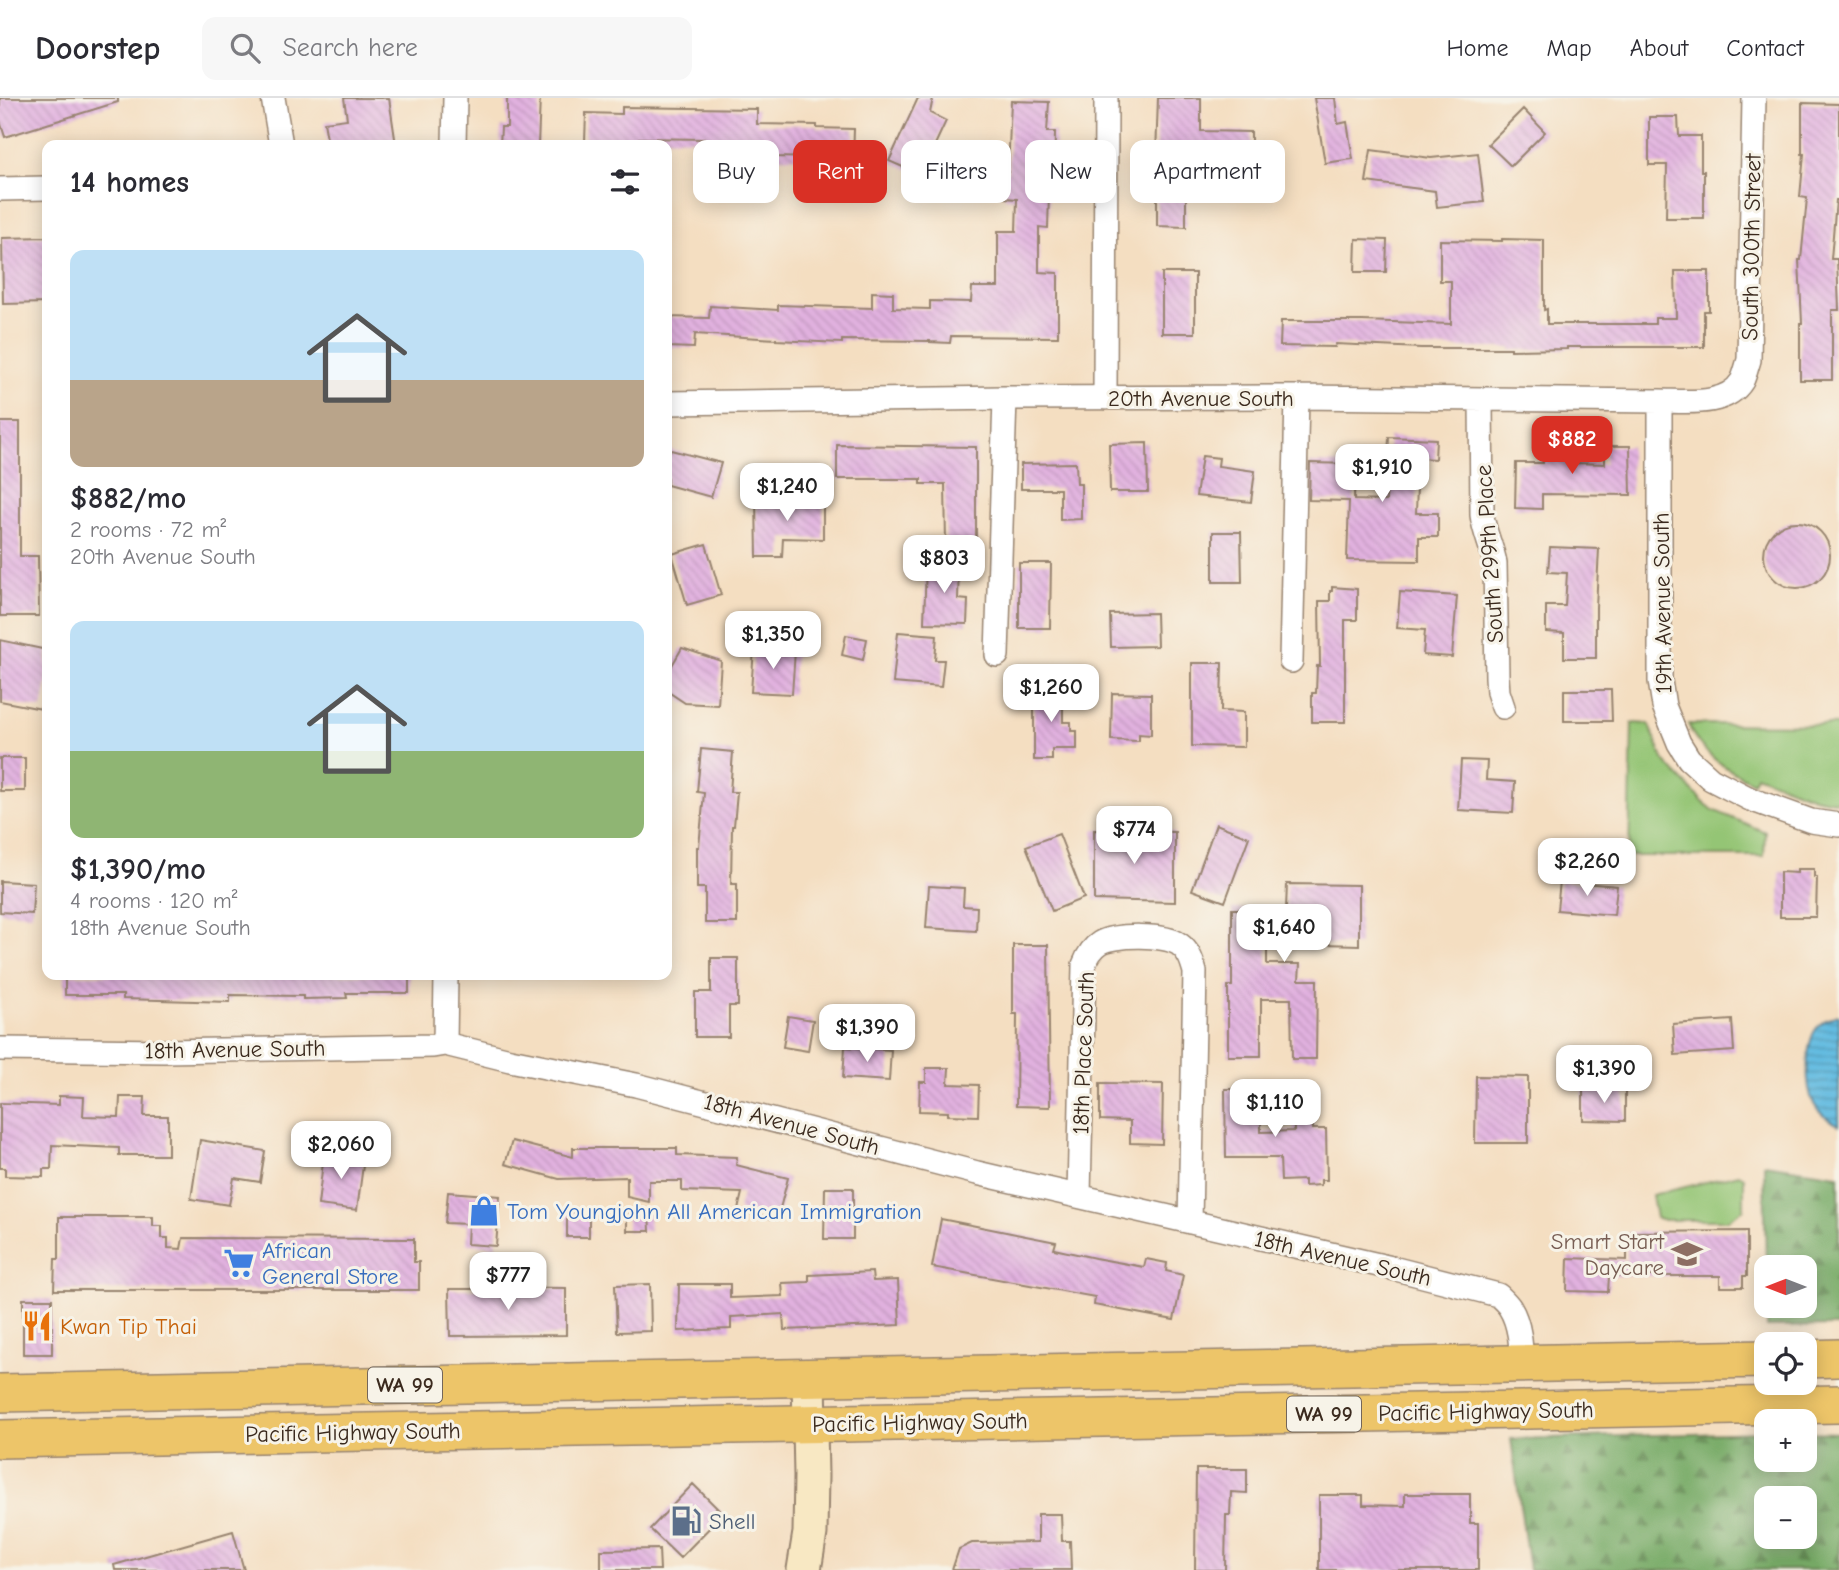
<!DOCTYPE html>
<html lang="en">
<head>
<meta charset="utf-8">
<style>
  :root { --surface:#fff; --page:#f7f7f7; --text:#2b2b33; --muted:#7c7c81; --line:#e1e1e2; --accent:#d93025 }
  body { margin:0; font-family:"Comic Neue",sans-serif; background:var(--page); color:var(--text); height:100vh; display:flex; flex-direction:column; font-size:26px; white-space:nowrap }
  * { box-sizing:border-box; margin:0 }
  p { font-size:23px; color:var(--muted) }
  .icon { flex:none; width:38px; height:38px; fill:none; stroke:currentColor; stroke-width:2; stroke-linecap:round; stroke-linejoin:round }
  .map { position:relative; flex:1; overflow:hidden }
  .side { position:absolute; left:42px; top:42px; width:630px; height:840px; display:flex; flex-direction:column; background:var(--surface); border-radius:14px; box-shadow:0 4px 18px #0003 }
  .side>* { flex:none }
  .guide { position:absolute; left:693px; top:42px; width:665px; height:63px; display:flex; gap:14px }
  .needle { width:46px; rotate:270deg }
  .buttons { position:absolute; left:1754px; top:1157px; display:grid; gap:14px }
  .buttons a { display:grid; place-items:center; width:63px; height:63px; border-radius:14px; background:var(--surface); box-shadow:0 4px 18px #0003; font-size:35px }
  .price { position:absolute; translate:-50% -60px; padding:0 16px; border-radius:14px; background:#fff; color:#222; font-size:23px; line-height:46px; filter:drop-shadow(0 2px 4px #0008) }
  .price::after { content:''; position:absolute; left:50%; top:42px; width:21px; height:16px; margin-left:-10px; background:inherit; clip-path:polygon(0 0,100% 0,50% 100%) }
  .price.current { background:var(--accent); color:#fff }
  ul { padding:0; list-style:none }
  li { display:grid; align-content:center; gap:14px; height:371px; padding:0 28px }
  li span { display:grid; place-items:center; height:217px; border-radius:14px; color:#555 }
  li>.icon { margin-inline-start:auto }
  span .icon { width:126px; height:126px; fill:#fffc; stroke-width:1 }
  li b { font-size:30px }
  h2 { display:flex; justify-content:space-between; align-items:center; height:84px; padding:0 28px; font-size:30px }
  .pill { padding:0 24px; border-radius:14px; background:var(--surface); box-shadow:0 4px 18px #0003; font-size:24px; line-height:63px }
  .pill.current { background:var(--accent); color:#fff }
  header { display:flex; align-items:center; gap:42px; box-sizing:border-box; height:98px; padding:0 35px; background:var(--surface); border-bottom:2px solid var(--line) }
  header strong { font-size:33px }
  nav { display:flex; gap:38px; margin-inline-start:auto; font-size:24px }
  .search { width:490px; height:63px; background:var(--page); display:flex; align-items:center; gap:18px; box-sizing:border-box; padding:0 24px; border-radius:14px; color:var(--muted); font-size:26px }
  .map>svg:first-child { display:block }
</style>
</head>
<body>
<header>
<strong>Doorstep</strong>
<div class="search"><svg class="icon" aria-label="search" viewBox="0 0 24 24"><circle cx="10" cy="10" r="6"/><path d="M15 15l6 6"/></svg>Search here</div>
<nav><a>Home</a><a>Map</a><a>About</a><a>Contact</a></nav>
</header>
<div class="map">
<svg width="1839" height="1472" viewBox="0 0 1839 1472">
  <defs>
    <pattern id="forest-firs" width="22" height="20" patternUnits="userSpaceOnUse" patternTransform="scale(1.75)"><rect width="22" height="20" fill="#7a6"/><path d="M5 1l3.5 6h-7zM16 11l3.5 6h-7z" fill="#638b53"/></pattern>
    <pattern id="water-rules" width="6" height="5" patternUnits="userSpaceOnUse" patternTransform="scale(1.75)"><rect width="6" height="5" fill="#64bce1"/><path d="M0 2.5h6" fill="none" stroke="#5499b6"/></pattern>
    <pattern id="building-back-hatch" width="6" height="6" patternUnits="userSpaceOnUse" patternTransform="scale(1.75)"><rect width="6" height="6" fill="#e1b1df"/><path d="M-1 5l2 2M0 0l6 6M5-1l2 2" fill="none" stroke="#c298bf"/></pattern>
  </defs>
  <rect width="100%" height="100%" fill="#f7f3e8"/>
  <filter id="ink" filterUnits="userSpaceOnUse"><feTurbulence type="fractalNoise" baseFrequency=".0143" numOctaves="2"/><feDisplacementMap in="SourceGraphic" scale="14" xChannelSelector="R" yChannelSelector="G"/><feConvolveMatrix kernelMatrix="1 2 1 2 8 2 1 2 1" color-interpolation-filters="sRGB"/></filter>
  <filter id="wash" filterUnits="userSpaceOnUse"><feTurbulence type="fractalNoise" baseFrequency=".00686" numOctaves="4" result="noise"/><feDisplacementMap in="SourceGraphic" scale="28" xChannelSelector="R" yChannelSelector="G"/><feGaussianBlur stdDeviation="1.57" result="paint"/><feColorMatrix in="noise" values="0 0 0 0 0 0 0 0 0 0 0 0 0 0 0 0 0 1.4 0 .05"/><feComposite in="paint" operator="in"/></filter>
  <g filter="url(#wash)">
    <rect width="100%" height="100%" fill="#f4dec1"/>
    <path fill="url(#forest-firs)" stroke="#596a42" stroke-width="2" fill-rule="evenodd" d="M1764 1066 1839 1077V1228L1767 1229V1208H1804V1169H1766Z
      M1766 1334V1362H1804V1334L1839 1335V1472H1529L1511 1341ZM1766 1400H1804V1438H1766Z"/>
    <path fill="#94c574" stroke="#687849" stroke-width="2" d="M1632 625 1649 626 1664 663 1702 703 1713 712 1765 734 1764 758H1629Z
      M1688 626 1839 627V704L1814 699 1756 677 1753 684C1727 672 1699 655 1688 626Z
      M1739 1076 1744 1079V1111L1727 1122H1660L1656 1120 1652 1097Z"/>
    <path fill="url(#water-rules)" stroke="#507380" stroke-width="2" d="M1839 917V1027C1830 1023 1819 1016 1814 1006 1805 989 1805 947 1816 931 1822 922 1830 919 1839 917Z"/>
    <g id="blocks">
      <path fill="url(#building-back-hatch)" d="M0 0H118V4L5 39 0 23Z
        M344 0H389L396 47H328L324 24 347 21Z
        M507 0H540L538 47H500L501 29H507Z
        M918 0H933L930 15 946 23 921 77 889 63Z
        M1158 0H1201V33L1251 34V64L1186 63V129L1157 128V58H1156Z
        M1314 0H1335L1338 26 1347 24 1353 61 1325 65Z
        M1011 3 1049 4 1047 34H1055L1054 96H1049L1048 130 1039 129V174L1058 175V239L951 238 950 245 930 244V243L842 242V245L776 242V241L695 236 694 250 667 249V219L709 220 710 208 778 212V207L872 210V194L893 195V210L930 211V203L971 204 972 189H998V133H1016L1017 101 1005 100 1006 74H1008Z
        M1802 5 1839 6V102H1836L1831 161H1837L1839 212H1832V282H1800V225H1802L1799 162H1801L1807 100 1800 99 1804 56H1802Z
        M622 9 757 11V26L817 27V30L854 31 853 61 882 62V92L823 90 824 60 770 59V46H706V41L639 40 638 46H629L628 47H603L604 45 585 44 586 15 622 16Z
        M1523 11 1545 34 1511 68 1488 46Z
        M1649 19H1678L1679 38H1701V73H1704V120H1666L1667 67H1649Z
        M1371 52 1431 60 1478 55 1484 104 1437 109 1435 93 1366 84Z
        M47 139V205L3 206 2 140Z
        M1356 141 1387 142 1386 174H1355Z
        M1502 141 1544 142V212L1547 211V226H1655V220H1676L1675 173H1709V213H1704V249H1567V251L1511 252V250H1421L1336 246 1335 249 1280 248 1281 223H1362L1451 226V183H1440V142L1502 143Z
        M1162 175H1195V235H1162Z
        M0 324H20V458H38L39 518H0Z
        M1389 339 1436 341 1435 361 1418 360 1416 415H1438V439H1419V463L1347 462 1349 403 1309 402 1310 365 1355 366 1354 402 1386 403Z
        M1147 345 1148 394H1110L1109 346Z
        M1543 346H1571V365L1605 366V348H1630L1631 397 1542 396V411L1515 410 1516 365H1543Z
        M837 347 976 349V445H946L945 386H921V381H837Z
        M667 351 721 365 711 399 667 387Z
        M1202 358 1219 360 1218 368 1255 373 1251 404 1196 398Z
        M1076 365 1077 386H1081V421L1060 422V391H1021V366Z
        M756 400 823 401V441L783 440 782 459H757Z
        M1764 457a33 33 0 1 1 66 0a33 33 0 1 1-66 0Z
        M1213 434H1241L1242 484H1213Z
        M706 446 721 497 687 507 672 456Z
        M1550 449 1599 451 1596 509V560H1564V535L1546 534V508H1565L1567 475 1548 474Z
        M926 465 959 466 958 501 968 502 967 526 924 525Z
        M1019 465H1051L1050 530H1019Z
        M1332 489 1357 491V522H1345V624H1312V595H1316L1317 568H1320L1319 503H1330V493H1332Z
        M1400 494 1457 498 1452 559 1423 557 1425 532 1397 530Z
        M1156 515 1157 548 1111 549 1110 516Z
        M898 534 937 537 935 562H944L941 589 893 585Z
        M846 537 867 541 863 562 842 557Z
        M0 542 47 552V583L42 611 0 603Z
        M682 550 721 563 718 607 685 605 667 593V576Z
        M754 550 795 553 792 596 751 594Z
        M1192 565H1222L1221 613 1244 614V649L1192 648Z
        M1034 590H1063V624H1071V633H1077V651H1052V662H1034Z
        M1564 592H1611L1612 623H1564Z
        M1112 595 1151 596V637L1139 636V643L1111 642Z
        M701 651 733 654 730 694H737L734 728H732L731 786H737V825H705V790H697V749H699L704 695 697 694Z
        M0 660H25V693H0Z
        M1461 662 1487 663 1486 682 1515 684 1513 715 1458 712Z
        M1216 726 1249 739 1225 804 1192 792Z
        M1094 732 1175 734V804L1094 802Z
        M1059 736 1084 800 1052 813 1026 748Z
        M1797 771H1814V779H1817L1816 819H1780V774L1797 775Z
        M0 783 34 785 32 816 0 814Z
        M1560 783 1617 788 1614 817 1557 812Z
        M1287 786 1359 787V847L1322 846V831H1267V866H1300L1299 882H1317L1316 961H1292L1291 901H1261V958H1228V888H1232V811H1286Z
        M929 788 964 790 963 808 977 809 976 833 926 830Z
        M1013 847H1048L1050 1009 1016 1008 1017 916H1013Z
        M711 860H738V908H729V939H695V894H711Z
        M65 877H409V895H346L347 900 303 901V898L230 897V904L123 901V897H65Z
        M788 918 813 922 808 953 783 949Z
        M1732 922 1734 953 1675 957 1673 926Z
        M845 949 891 952 889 983 843 980Z
        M926 970H949L948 986 979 987 978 1018 948 1017V1014L919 1013 920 984H926Z
        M1476 978 1528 979V1045H1475Z
        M1100 985 1163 986 1162 1046 1130 1045V1023L1100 1022Z
        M1225 991H1261V1034L1294 1033 1293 1016 1313 1015V1031H1326L1327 1082H1321V1087L1304 1088V1082L1281 1083 1280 1060H1226Z
        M1583 991H1625V1023L1583 1022Z
        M59 998 84 999 83 1018 119 1019 120 999H145L144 1018H168V1057H119V1050L52 1047 51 1071H43V1079L5 1078V1070H0V1005L59 1007Z
        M200 1042 265 1053 260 1084 234 1080 229 1107 191 1101Z
        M512 1043 573 1059V1050H677V1057L737 1059 736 1067 788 1080 777 1122 738 1112 742 1095 682 1093V1083H649V1104L627 1099V1079L559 1081 505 1066Z
        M324 1055 364 1060 357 1112 318 1107Z
        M825 1090H853V1141H824Z
        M448 1094 500 1098 496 1148 467 1146 468 1126 445 1125Z
        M627 1113H649L650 1133H627Z
        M567 1114H589V1139H567Z
        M59 1119H153V1128H162V1140H168V1150L181 1151 183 1140 414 1141V1164H419V1192H54L55 1161H59Z
        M941 1121 1056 1144 1054 1151 1095 1160 1144 1169 1146 1161 1167 1165 1166 1173 1183 1177 1174 1222 1094 1207 1095 1199 932 1169Z
        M1747 1133V1178H1743V1189H1720V1178H1609L1608 1194 1567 1193 1568 1160 1627 1162V1134Z
        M872 1174 873 1183 898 1182 900 1227 784 1232 783 1216 731 1219V1231L678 1233 679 1186H730V1200L783 1198 782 1185 809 1184V1177Z
        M650 1186 651 1233 617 1234 615 1187Z
        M476 1189 566 1190V1237L450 1238 449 1191H476Z
        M23 1201H52V1256H23Z
        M1196 1371H1247V1395L1231 1394 1230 1417H1226L1225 1472H1195Z
        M693 1386 723 1416 680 1460 650 1431Z
        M1405 1396H1470V1425H1478V1472H1319V1397H1363V1407L1405 1408Z
        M1038 1416H1061L1062 1443H1070L1071 1472H952L959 1451 972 1445 1038 1444Z
        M233 1433 244 1472H115L114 1467Z
        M659 1451 660 1472H601V1452Z"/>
    </g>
  </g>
  <g filter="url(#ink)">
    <use href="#blocks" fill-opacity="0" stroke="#988470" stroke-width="2"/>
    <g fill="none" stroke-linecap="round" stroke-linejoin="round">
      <g stroke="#988470" stroke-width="26">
        <path id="minor" d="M273 0 281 47
          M454 47 455 0
          M0 91 47 90
          M1105 300 1106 0
          M1481 302 1482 417C1484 434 1492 449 1495 465L1497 579 1498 594 1503 609
          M1660 303V583L1664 608 1679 645 1689 661 1711 681 1750 701 1811 723 1839 727
          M667 305 1005 300 1297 299 1660 303C1686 303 1726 309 1742 283 1745 277 1747 268 1749 262L1754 0
          M997 557 1005 300
          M1291 563 1297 299
          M445 946 446 877
          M0 951 164 953 433 948 445 946 510 962 636 987 977 1075 1396 1171 1498 1197C1502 1201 1507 1205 1510 1210 1520 1226 1521 1248 1522 1267
          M1079 1098 1084 867C1087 859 1092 850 1100 845 1115 836 1165 836 1179 846 1189 853 1192 863 1195 874L1190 1124"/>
      </g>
      <g stroke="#988470" stroke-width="37">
        <path id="secondary" d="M804 1472 810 1435 811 1378 809 1280"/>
      </g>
      <g stroke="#988470" stroke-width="40">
        <path id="primary" d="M1804 1261 1839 1260
          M0 1295 1766 1261
          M0 1341 1839 1306"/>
      </g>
      <use href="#minor" stroke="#fff" stroke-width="23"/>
      <use href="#secondary" stroke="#f8e8c3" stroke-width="33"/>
      <use href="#primary" stroke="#edc569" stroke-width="37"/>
    </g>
  </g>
  <defs>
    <g id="shop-bare" transform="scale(2.415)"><path d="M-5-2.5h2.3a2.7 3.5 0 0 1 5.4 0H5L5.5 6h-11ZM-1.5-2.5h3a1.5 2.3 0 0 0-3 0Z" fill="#3f7fe0" stroke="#f7f3e8" stroke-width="2.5" paint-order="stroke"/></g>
    <g id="school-bare" transform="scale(2.415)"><path d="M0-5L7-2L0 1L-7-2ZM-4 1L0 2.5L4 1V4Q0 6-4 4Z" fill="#8d6e63" stroke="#f7f3e8" stroke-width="2.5" paint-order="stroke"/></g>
    <g id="supermarket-bare" transform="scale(2.415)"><path d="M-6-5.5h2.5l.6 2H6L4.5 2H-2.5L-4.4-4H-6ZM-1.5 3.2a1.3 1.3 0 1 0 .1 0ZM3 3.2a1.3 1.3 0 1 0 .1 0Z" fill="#3f7fe0" stroke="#f7f3e8" stroke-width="2.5" paint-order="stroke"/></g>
    <g id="restaurant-bare" transform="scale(2.415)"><path d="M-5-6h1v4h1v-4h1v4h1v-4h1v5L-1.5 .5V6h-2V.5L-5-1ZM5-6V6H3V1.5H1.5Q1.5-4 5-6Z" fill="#e8710a" stroke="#f7f3e8" stroke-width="2.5" paint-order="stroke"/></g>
    <g id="fuel-bare" transform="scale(2.415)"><path d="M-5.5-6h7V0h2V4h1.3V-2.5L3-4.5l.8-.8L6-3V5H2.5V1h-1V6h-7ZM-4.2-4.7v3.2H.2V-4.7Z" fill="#5c6f8a" stroke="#f7f3e8" stroke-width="2.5" paint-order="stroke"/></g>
  </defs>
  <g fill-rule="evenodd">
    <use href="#shop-bare" x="484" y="1113"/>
    <use href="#school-bare" x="1687" y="1156"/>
    <use href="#supermarket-bare" x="239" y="1165"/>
    <use href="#restaurant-bare" x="37" y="1228"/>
    <use href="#fuel-bare" x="686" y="1423"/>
  </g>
  <g text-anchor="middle" stroke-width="6" stroke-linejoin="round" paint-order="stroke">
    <g fill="#f7f3e8" stroke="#73665b" stroke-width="2">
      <rect x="368" y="1269.5" width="74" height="35" rx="5"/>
      <rect x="1287" y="1298.5" width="74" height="35" rx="5"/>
    </g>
    <g font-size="21" font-weight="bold" fill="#3b2a1e">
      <text x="405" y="1294">WA 99</text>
      <text x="1324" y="1323">WA 99</text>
    </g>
    <g font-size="23" fill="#3b2a1e" stroke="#f7f3e8">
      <text transform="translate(1751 149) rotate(-89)" y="8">South 300th Street</text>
      <text x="1201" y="308">20th Avenue South</text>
      <text transform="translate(1489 456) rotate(-94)" y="8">South 299th Place</text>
      <text transform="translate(1662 505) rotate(-91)" y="8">19th Avenue South</text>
      <text transform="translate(235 951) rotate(-1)" y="8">18th Avenue South</text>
      <text transform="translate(1083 955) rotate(-88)" y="8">18th Place South</text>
      <text transform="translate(792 1026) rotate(15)" y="8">18th Avenue South</text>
      <text transform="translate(1343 1160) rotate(13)" y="8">18th Avenue South</text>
      <text transform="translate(1486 1313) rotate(-1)" y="8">Pacific Highway South</text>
      <text transform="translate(920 1324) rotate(-1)" y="8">Pacific Highway South</text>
      <text transform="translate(353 1334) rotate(-1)" y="8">Pacific Highway South</text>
    </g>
    <g font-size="23" fill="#366cbe" stroke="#f7f3e8" text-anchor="start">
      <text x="507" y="1121">Tom Youngjohn All American Immigration</text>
      <text x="262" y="1160">African<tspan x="262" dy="26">General Store</tspan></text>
    </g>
    <g font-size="23" fill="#785e54" stroke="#f7f3e8" text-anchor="end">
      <text x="1664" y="1151">Smart Start<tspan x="1664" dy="26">Daycare</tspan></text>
    </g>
    <g font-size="23" fill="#c56008" stroke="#f7f3e8" text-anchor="start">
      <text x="60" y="1236">Kwan Tip Thai</text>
    </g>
    <g font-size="23" fill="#4e5e75" stroke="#f7f3e8" text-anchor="start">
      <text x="709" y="1431">Shell</text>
    </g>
  </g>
</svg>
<div class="buttons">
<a><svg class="needle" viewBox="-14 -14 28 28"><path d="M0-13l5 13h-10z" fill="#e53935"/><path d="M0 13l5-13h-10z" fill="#7c7c81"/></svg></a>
<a><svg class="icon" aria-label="locate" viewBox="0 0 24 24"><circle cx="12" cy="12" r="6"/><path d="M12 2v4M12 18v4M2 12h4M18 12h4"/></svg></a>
<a>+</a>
<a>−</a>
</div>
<b class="price current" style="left:1572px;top:378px">$882</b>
<b class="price" style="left:1382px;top:406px">$1,910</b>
<b class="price" style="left:787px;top:425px">$1,240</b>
<b class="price" style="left:944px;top:497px">$803</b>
<b class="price" style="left:773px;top:573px">$1,350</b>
<b class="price" style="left:1051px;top:626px">$1,260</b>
<b class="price" style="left:1134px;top:768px">$774</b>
<b class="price" style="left:1587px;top:800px">$2,260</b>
<b class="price" style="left:1284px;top:866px">$1,640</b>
<b class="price" style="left:867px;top:966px">$1,390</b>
<b class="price" style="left:1604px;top:1007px">$1,390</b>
<b class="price" style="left:1275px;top:1041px">$1,110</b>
<b class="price" style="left:341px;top:1083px">$2,060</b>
<b class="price" style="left:508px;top:1214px">$777</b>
<div class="guide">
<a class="pill">Buy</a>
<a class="pill current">Rent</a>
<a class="pill">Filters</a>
<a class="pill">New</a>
<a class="pill">Apartment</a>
</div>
<section class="side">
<h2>14 homes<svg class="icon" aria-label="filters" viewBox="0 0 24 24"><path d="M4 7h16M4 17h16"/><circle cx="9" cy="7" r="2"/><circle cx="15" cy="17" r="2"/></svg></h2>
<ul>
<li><span style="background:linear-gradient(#bfe0f5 60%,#b9a48a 0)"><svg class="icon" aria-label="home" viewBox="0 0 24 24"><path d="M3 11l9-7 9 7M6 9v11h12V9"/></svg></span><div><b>$882/mo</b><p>2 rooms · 72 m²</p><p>20th Avenue South</p></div></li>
<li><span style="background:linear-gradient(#bfe0f5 60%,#8fb573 0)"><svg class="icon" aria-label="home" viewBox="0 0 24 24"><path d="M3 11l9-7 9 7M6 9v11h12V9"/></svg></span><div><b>$1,390/mo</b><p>4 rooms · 120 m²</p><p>18th Avenue South</p></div></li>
</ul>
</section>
</div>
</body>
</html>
